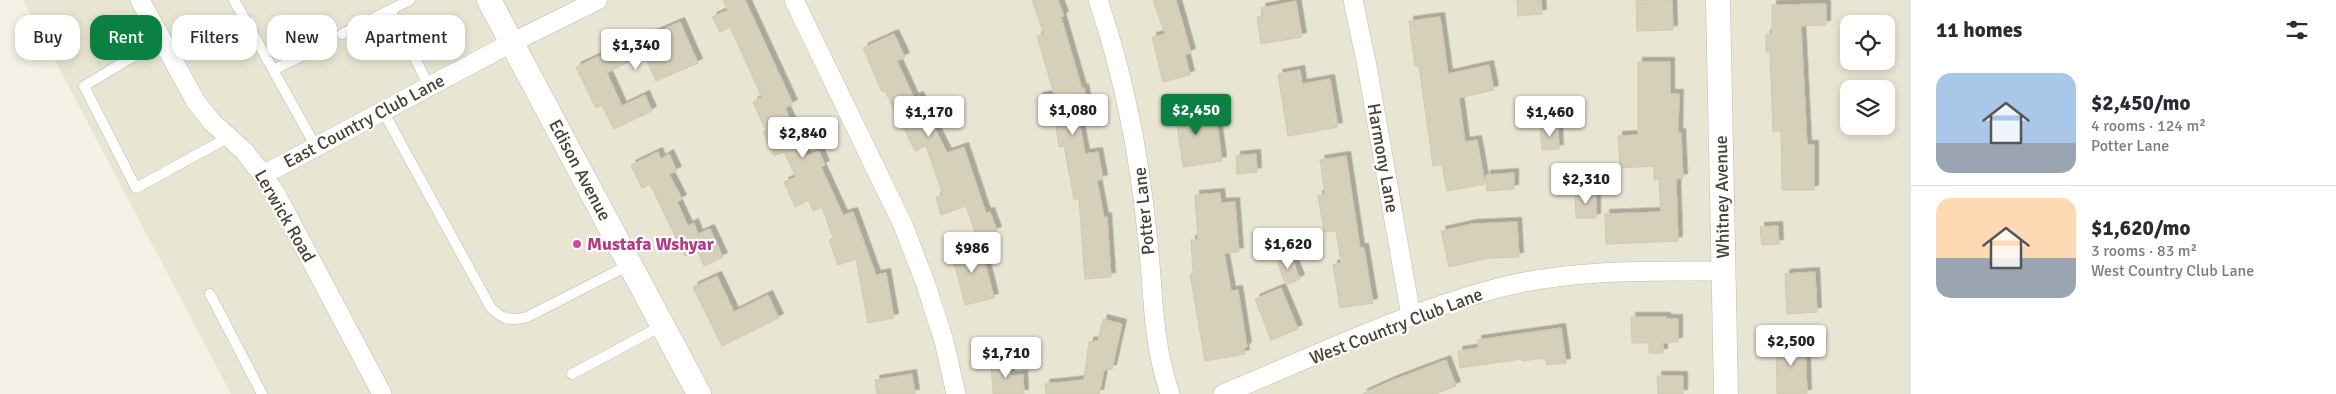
<!DOCTYPE html>
<html lang="en">
<head>
<meta charset="utf-8">
<style>
  :root { --surface:#fff; --page:#f2f2f3; --text:#2b2b33; --muted:#7c7c81; --line:#e1e1e2; --accent:#0b8043 }
  body { margin:0; font-family:Signika,sans-serif; background:var(--page); color:var(--text); height:100vh; display:flex; flex-direction:column; font-size:19px; white-space:nowrap }
  * { box-sizing:border-box; margin:0 }
  p { font-size:16px; color:var(--muted) }
  .icon { flex:none; width:28px; height:28px; fill:none; stroke:currentColor; stroke-width:2; stroke-linecap:round; stroke-linejoin:round }
  .map { position:relative; flex:1; overflow:hidden }
  .sheet { display:flex; flex-direction:column; background:var(--surface); width:425px }
  .sheet>* { flex:none }
  .top-card { position:absolute; left:15px; top:15px; width:475px; height:45px; display:flex; gap:10px }
  .tools { position:absolute; left:1840px; top:15px; display:grid; gap:10px }
  .tools a { display:grid; place-items:center; width:55px; height:55px; border-radius:10px; background:var(--surface); box-shadow:0 2px 8px #0003; font-size:25px }
  .price { position:absolute; translate:-50% -42px; padding:0 11px; border-radius:5px; background:#fff; color:#222; font-size:16px; line-height:32px; filter:drop-shadow(0 1px 2px #0008) }
  .price::after { content:''; position:absolute; left:50%; top:30px; width:15px; height:11px; margin-left:-8px; background:inherit; clip-path:polygon(0 0,100% 0,50% 100%) }
  .price.active { background:var(--accent); color:#fff }
  ul { padding:0; list-style:none }
  li { display:flex; align-items:center; gap:15px; height:125px; padding:0 25px }
  li+li { border-top:1px solid var(--line) }
  li span { display:grid; place-items:center; flex:none; width:140px; height:100px; border-radius:15px; color:#555 }
  li>.icon { margin-inline-start:auto }
  span .icon { width:60px; height:60px; fill:#fffc; stroke-width:1 }
  li b { font-size:21px }
  h2 { display:flex; justify-content:space-between; align-items:center; height:60px; padding:0 25px; font-size:21px }
  .pill { padding:0 18px; border-radius:15px; background:var(--surface); box-shadow:0 2px 8px #0003; font-size:18px; line-height:45px }
  .pill.active { background:var(--accent); color:#fff }
  main { display:flex; flex:1; min-height:0 }
  .map>svg:first-child { display:block }
</style>
</head>
<body>
<main>
<div class="map">
<svg width="1911" height="394" viewBox="0 0 1911 394">
  <defs>
    <filter id="shadow"><feDropShadow dx="4.5" dy="-4.5" stdDeviation="0" flood-color="#0004"/></filter>
  </defs>
  <rect width="100%" height="100%" fill="#f4f2e6"/>
  <path fill="#e8e5d3" fill-rule="evenodd" d="M23 0H1911V394H231ZM1849 24H1886V61H1849ZM1849 89H1886V126H1849Z"/>
  <path fill="#d6d0bb" stroke="#d1c9ae" filter="url(#shadow)" d="M723 0H745L793 104 785 108 807 156 819 151 825 165 821 167 843 215 853 212 876 275 886 273 894 318 868 323 856 259 838 265 829 240 833 238 822 207 813 211 809 200 795 207 784 182 796 177 784 152 774 156 763 132 766 131 753 102 762 97 730 27 720 32 712 17 728 10Z
    M1032 0H1058L1064 16 1061 17 1082 89 1084 88 1088 107 1077 110 1085 154 1098 152 1103 179 1097 181 1104 218 1107 217 1111 277 1085 279 1079 199H1074L1064 146 1059 147 1055 120 1043 123 1038 97 1054 94 1037 36 1044 34Z
    M1153 0H1176L1191 53 1185 55 1190 75 1163 82 1152 37 1165 34Z
    M1517 0H1541L1542 14 1518 16Z
    M1647 0H1672L1673 30 1637 31 1636 1Z
    M1296 1 1302 37 1261 44 1257 17 1263 16 1261 8Z
    M1826 4V25L1801 26 1807 145H1814V190H1782L1781 131H1773L1770 52H1766V34H1772V5Z
    M1440 17 1448 74 1489 65 1494 90 1459 98 1465 142 1477 140 1485 184 1447 191 1442 164 1433 166 1419 66H1415L1409 21Z
    M680 22 698 63 656 81 644 54 607 73 622 106 645 95 652 111 614 129 602 105 596 108 576 67 621 46 622 47Z
    M894 34 905 57 897 61 914 98 919 96 947 153 964 147 986 213 990 212 997 231 977 238 966 206 941 215 936 197 943 195 926 146 915 151 885 91 882 92 863 48Z
    M1638 62H1670V94H1679L1678 133H1681L1683 178 1676 179 1678 241 1606 244 1605 214 1661 212 1659 179 1654 180V166L1620 168 1618 136 1638 135Z
    M1300 70 1302 84 1330 79 1338 127 1288 136 1278 74Z
    M1199 100 1203 125 1217 123 1222 161 1183 167 1174 104Z
    M1558 127 1559 149 1542 150 1540 128Z
    M658 152 661 159 669 154 677 171 669 174 682 199 677 202 688 226 694 223 698 234 710 229 723 257 704 266 697 250 685 256 650 184 642 188 631 165Z
    M1256 154 1257 172 1237 174 1236 156Z
    M1346 156 1360 248H1364L1373 303 1340 308 1333 265 1341 263 1336 231 1324 232 1318 195H1325L1320 160Z
    M1514 173V189L1487 191 1486 175Z
    M1575 192H1596V218H1576Z
    M1220 193 1221 203 1235 202 1239 252 1224 253 1231 291 1238 290 1247 347 1244 348 1245 354 1205 361 1190 274 1193 273 1191 240H1198L1195 195Z
    M1517 222 1519 257 1489 258 1449 267 1441 231 1472 224Z
    M1778 226 1779 244 1762 245 1760 227Z
    M980 243 994 298 965 305 951 250Z
    M1291 256 1300 279 1286 285 1277 262Z
    M1815 272 1817 312 1787 314 1785 274Z
    M717 276 734 312 768 295 779 318 722 346 693 287Z
    M1281 288 1298 329 1271 340 1255 299Z
    M1631 317H1666V319H1678V342L1663 343V353H1649V343H1632Z
    M1103 319 1122 324 1112 369 1104 370 1099 394H1046L1045 384 1084 380 1089 342 1098 341Z
    M1561 328 1566 363 1547 365 1545 358 1522 361V359L1460 368 1458 351 1478 348 1477 340Z
    M1805 340 1807 394H1777L1776 341Z
    M1009 359 1010 376 1023 375 1024 394H993L991 360Z
    M1446 360 1456 386 1435 394H1362L1393 380Z
    M912 374 915 394H877L875 380Z
    M1657 376H1683V394H1658Z"/>
  <g fill="none" stroke-linecap="round" stroke-linejoin="round">
    <g stroke="#bfbba8" stroke-width="11">
      <path id="service" d="M234 0 316 147
        M390 10 429 86
        M342 34 410 0
        M161 40 84 86 136 188 229 137
        M273 70 330 42
        M383 111 491 308C503 320 512 321 527 317L631 264
        M210 294 262 394
        M572 374 663 325"/>
    </g>
    <g stroke="#bfbba8" stroke-width="20">
      <path id="minor" d="M140 0 196 102 212 122 244 151 263 175 277 196 382 394
        M794 0 903 225 925 282 944 341 956 394
        M1098 0C1124 76 1139 153 1147 233 1154 290 1151 338 1170 394
        M1353 0 1367 66 1411 316
        M263 175 511 43 598 0
        M1223 394C1313 357 1403 313 1498 288 1571 269 1648 271 1723 271"/>
    </g>
    <g stroke="#bfbba8" stroke-width="25">
      <path id="tertiary" d="M489 0 699 394
        M1718 0 1726 394"/>
    </g>
    <use href="#service" stroke="#fff" stroke-width="10"/>
    <use href="#minor" stroke="#fff" stroke-width="19"/>
    <use href="#tertiary" stroke="#fff" stroke-width="24"/>
  </g>
  <circle fill="#d1479c" stroke="#fff" stroke-width="2" cx="577" cy="244" r="5"/>
  <g text-anchor="middle" stroke-width="4.5" stroke-linejoin="round" paint-order="stroke">
    <g font-size="18" fill="#464335" stroke="#fff">
      <text transform="translate(364 121) rotate(-28)" y="6">East Country Club Lane</text>
      <text transform="translate(1383 158) rotate(80)" y="6">Harmony Lane</text>
      <text transform="translate(580 170) rotate(62)" y="6">Edison Avenue</text>
      <text transform="translate(1722 197) rotate(-91)" y="6">Whitney Avenue</text>
      <text transform="translate(1144 211) rotate(-96)" y="6">Potter Lane</text>
      <text transform="translate(285 216) rotate(60)" y="6">Lerwick Road</text>
      <text transform="translate(1396 326) rotate(-21)" y="6">West Country Club Lane</text>
    </g>
    <g font-size="18" font-weight="bold" fill="#b23c85" stroke="#fff" text-anchor="start">
      <text x="587" y="250">Mustafa Wshyar</text>
    </g>
  </g>
</svg>
<div class="tools">
<a><svg class="icon" aria-label="locate" viewBox="0 0 24 24"><circle cx="12" cy="12" r="6"/><path d="M12 2v4M12 18v4M2 12h4M18 12h4"/></svg></a>
<a><svg class="icon" aria-label="layers" viewBox="0 0 24 24"><path d="M12 4l9 5-9 5-9-5zM3 14l9 5 9-5"/></svg></a>
</div>
<b class="price" style="left:636px;top:71px">$1,340</b>
<b class="price" style="left:1073px;top:136px">$1,080</b>
<b class="price active" style="left:1196px;top:136px">$2,450</b>
<b class="price" style="left:929px;top:138px">$1,170</b>
<b class="price" style="left:1550px;top:138px">$1,460</b>
<b class="price" style="left:803px;top:159px">$2,840</b>
<b class="price" style="left:1586px;top:205px">$2,310</b>
<b class="price" style="left:1288px;top:270px">$1,620</b>
<b class="price" style="left:972px;top:274px">$986</b>
<b class="price" style="left:1791px;top:367px">$2,500</b>
<b class="price" style="left:1006px;top:379px">$1,710</b>
<div class="top-card">
<a class="pill">Buy</a>
<a class="pill active">Rent</a>
<a class="pill">Filters</a>
<a class="pill">New</a>
<a class="pill">Apartment</a>
</div>
</div>
<section class="sheet">
<h2>11 homes<svg class="icon" aria-label="filters" viewBox="0 0 24 24"><path d="M4 7h16M4 17h16"/><circle cx="9" cy="7" r="2"/><circle cx="15" cy="17" r="2"/></svg></h2>
<ul>
<li><span style="background:linear-gradient(#a9c7e8 70%,#9aa5b1 0)"><svg class="icon" aria-label="home" viewBox="0 0 24 24"><path d="M3 11l9-7 9 7M6 9v11h12V9"/></svg></span><div><b>$2,450/mo</b><p>4 rooms · 124 m²</p><p>Potter Lane</p></div></li>
<li><span style="background:linear-gradient(#ffd9b3 60%,#9aa5b1 0)"><svg class="icon" aria-label="home" viewBox="0 0 24 24"><path d="M3 11l9-7 9 7M6 9v11h12V9"/></svg></span><div><b>$1,620/mo</b><p>3 rooms · 83 m²</p><p>West Country Club Lane</p></div></li>
</ul>
</section>
</main>
</body>
</html>
